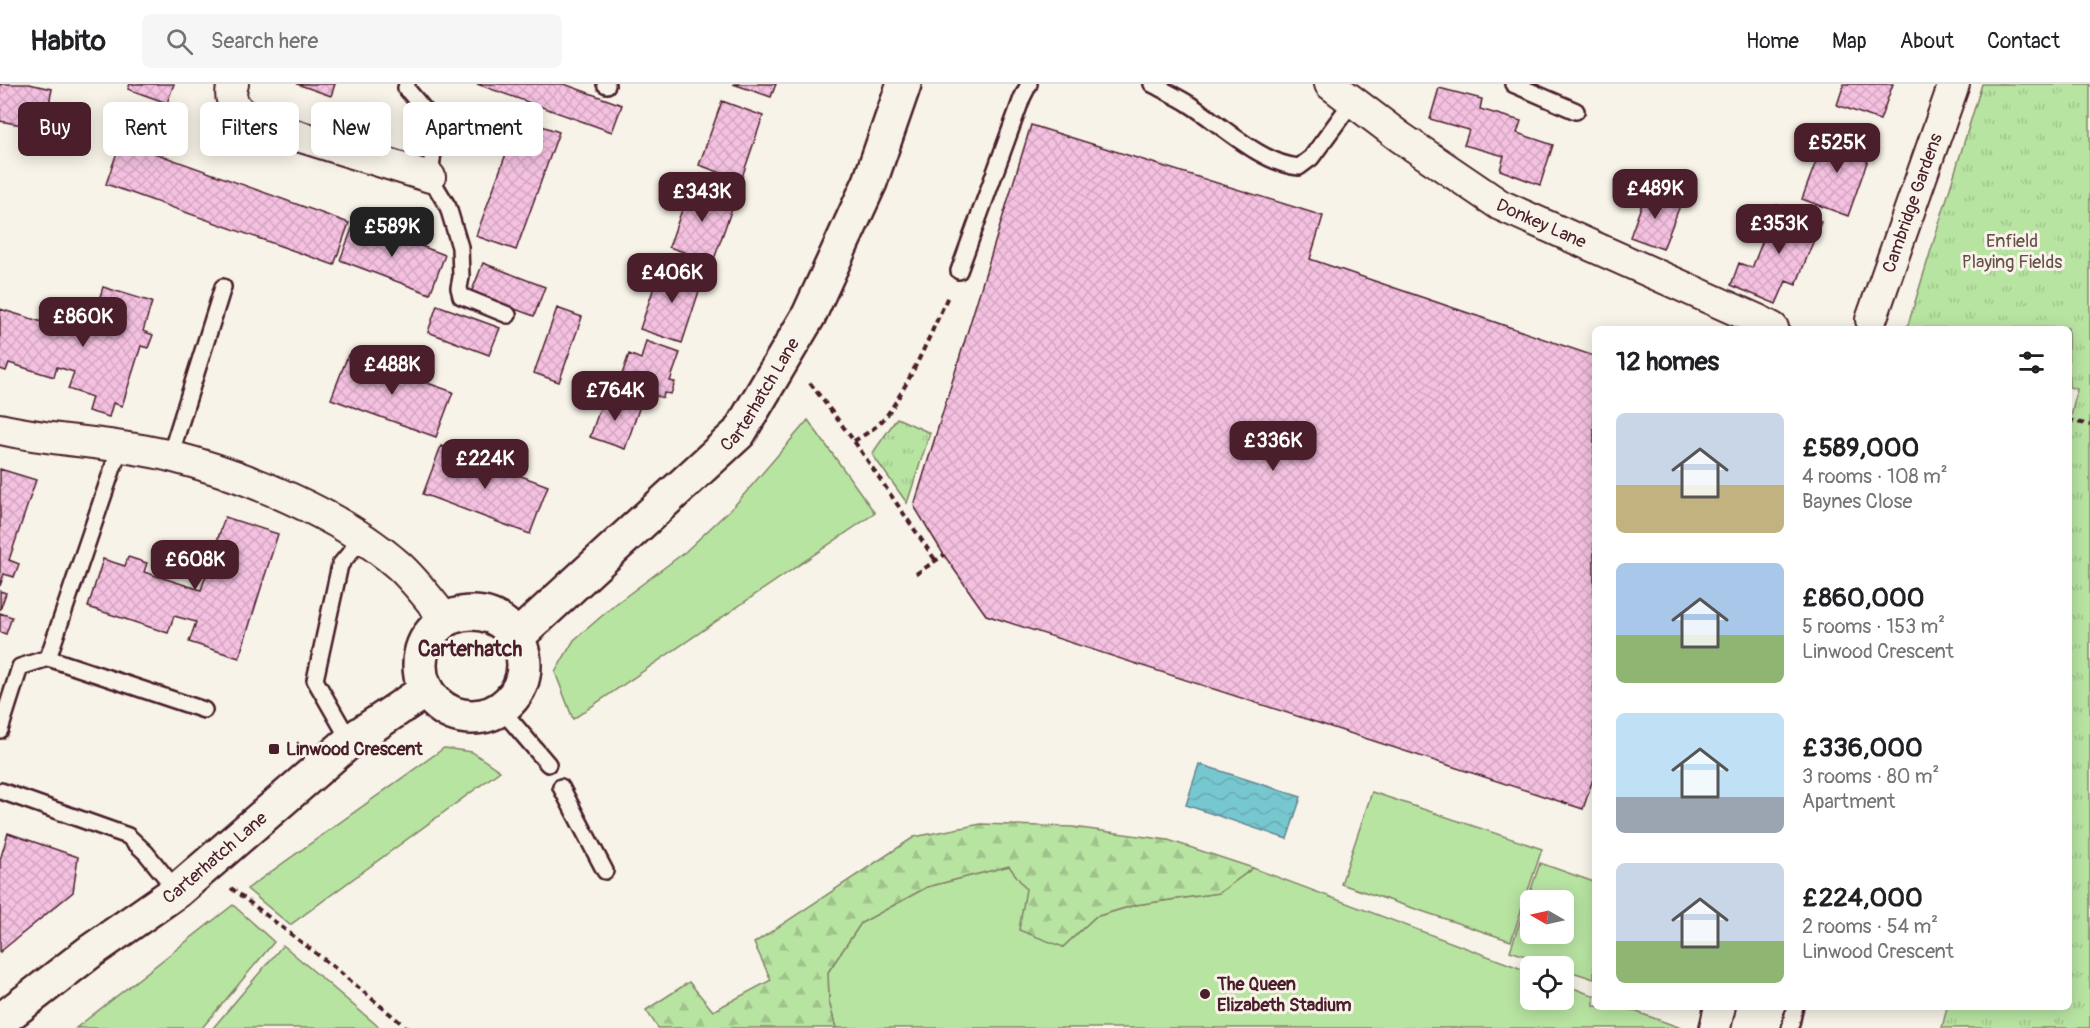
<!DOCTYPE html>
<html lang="en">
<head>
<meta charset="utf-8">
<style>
  :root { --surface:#fff; --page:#f6f6f6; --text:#202124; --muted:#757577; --line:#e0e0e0; --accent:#4a1f2b }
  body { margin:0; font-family:Pangolin,sans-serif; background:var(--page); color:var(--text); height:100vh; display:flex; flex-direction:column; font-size:22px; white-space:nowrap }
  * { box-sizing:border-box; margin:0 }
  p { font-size:20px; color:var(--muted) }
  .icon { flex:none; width:33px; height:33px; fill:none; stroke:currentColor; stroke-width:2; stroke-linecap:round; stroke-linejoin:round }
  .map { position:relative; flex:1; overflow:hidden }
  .sheet { position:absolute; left:1592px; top:242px; width:480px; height:684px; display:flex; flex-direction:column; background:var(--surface); border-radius:9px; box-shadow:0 3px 15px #0003 }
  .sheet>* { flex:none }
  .top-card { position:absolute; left:18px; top:18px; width:570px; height:54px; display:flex; gap:12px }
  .needle { width:39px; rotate:279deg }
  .controls { position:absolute; left:1520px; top:806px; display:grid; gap:12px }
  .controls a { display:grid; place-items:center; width:54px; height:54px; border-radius:9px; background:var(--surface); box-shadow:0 3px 15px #0003; font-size:30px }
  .price { position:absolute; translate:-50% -51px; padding:0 14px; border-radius:12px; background:var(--accent); color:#fff; font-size:20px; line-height:39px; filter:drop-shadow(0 2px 3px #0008) }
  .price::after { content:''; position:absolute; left:50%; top:36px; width:18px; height:14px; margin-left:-9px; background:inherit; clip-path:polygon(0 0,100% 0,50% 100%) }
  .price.on { background:#222; color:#fff }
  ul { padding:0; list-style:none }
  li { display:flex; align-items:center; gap:18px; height:150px; padding:0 24px }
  li span { display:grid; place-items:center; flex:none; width:168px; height:120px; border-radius:9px; color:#555 }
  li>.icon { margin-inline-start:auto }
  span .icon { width:72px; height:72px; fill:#fffc; stroke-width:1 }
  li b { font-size:26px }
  h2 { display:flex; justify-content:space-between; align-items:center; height:72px; padding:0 24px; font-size:26px }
  .pill { padding:0 21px; border-radius:9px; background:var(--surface); box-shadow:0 3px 15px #0003; font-size:21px; line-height:54px }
  .pill.on { background:var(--accent); color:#fff }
  header { display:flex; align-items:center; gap:36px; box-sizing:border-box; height:84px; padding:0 30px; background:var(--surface); border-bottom:2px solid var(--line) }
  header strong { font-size:28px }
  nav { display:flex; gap:33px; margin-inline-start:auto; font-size:21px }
  .search { width:420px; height:54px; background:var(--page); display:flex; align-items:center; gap:15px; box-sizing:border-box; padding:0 21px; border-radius:9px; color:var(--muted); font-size:22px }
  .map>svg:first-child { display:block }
</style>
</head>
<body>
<header>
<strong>Habito</strong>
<div class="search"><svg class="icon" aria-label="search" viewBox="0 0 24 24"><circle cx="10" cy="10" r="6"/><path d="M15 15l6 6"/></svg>Search here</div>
<nav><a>Home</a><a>Map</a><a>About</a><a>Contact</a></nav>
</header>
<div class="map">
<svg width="2090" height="944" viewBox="0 0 2090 944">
  <defs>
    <pattern id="forest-firs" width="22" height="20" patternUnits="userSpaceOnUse" patternTransform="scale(1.5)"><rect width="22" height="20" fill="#b8e4a2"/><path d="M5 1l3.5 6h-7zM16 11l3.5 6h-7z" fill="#a0c38c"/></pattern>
    <pattern id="park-tufts" width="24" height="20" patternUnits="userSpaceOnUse" patternTransform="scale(1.5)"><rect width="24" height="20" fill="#b8e4a2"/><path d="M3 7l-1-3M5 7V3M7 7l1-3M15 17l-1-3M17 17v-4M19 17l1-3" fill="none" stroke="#a0c38c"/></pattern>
    <pattern id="water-waves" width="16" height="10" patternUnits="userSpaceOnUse" patternTransform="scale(1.5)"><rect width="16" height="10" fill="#77c7d0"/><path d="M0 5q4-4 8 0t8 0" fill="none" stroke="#68aab3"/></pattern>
    <pattern id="building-cross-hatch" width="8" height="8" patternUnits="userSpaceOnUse" patternTransform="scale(1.5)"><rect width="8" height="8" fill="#f4c1e0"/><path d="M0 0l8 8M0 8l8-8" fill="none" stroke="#d3a5c0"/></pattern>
  </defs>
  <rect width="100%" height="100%" fill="#f7f3e8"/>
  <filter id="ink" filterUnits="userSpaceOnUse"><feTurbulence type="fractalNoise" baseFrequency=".0167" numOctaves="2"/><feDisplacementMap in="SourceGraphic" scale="12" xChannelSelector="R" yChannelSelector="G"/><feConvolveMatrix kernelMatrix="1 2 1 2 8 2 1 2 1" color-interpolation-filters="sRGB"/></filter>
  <g filter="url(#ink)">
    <path fill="#b8e4a2" stroke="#818266" stroke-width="1.5" fill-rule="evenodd" d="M808 336 875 429 573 635 555 588 574 556 617 519 685 468 735 421Z
      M444 664 472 668 500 687 290 841 247 805Z
      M1372 708 1542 765 1511 857 1341 800Z
      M1540 779 1594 798V895L1563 885V882H1556L1510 867ZM1530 816H1563V849H1530Z
      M1009 782 1026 804 1063 863 1095 833 1135 821 1219 809 1253 784 1530 888V915H1563V900L1594 912V922L1623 923 1681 944H836L829 918 828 888 861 839 927 803Z
      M233 821 274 858 202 944H76Z
      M283 861 380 944H213Z"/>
    <path fill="url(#forest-firs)" stroke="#818266" stroke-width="1.5" d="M981 740 1073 743 1168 756 1253 784 1219 809 1135 821 1095 833 1063 863 1019 846 1026 805 1009 782 927 803 861 839 828 888 829 918 836 944H658L646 926 689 898 713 927 771 896 754 859 914 753Z"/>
    <path fill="url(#park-tufts)" stroke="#818266" stroke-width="1.5" d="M1982 0H2090V944H1942L1947 923 2068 922V347L2077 305 2069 303 2068 244H1907Z
      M897 334 930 349 907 419 872 370Z"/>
    <path fill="url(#water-waves)" stroke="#65848e" stroke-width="1.5" d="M1199 680 1301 713 1287 755 1186 721Z"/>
    <path fill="url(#building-cross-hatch)" stroke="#4a1f2b" stroke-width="1.5" d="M0 0H29L52 5 44 45 0 37Z
      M130 0H174L167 19 128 5Z
      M297 0H335L331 12Z
      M477 0H564L622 21 612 48Z
      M733 0H776L771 13Z
      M1844 0H1893L1880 36 1837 21Z
      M1439 4 1482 15 1480 25 1521 37 1517 49 1553 61 1540 101 1500 86 1504 72 1464 61 1469 46 1430 35Z
      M722 17 763 32 741 96 699 81Z
      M519 34 559 48 516 166 476 152Z
      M1031 41 1323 132 1310 175 1594 272V692L1583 725 986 531 944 471 914 422Z
      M1827 48 1872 64 1848 132 1802 115Z
      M121 57 349 139 334 181 106 100Z
      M691 100 735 116 713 178 669 163Z
      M1647 106 1681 119 1663 165 1630 153Z
      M1777 121 1821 138 1796 201 1786 197 1776 220 1731 201 1739 179 1752 184Z
      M355 137 445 171 430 210 340 176Z
      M483 179 545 203 534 232 471 209Z
      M661 182 703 195 682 259 640 245Z
      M103 203 152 218 143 247 153 251 148 264 141 262 122 322 113 319 109 333 88 327 92 313 68 305 74 288 57 283 54 293 9 279 6 287 0 285V225L88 252Z
      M437 221 500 244 489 271 428 248Z
      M557 224 582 233 559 298 534 289Z
      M646 257 680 269 670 297 675 298 671 310 664 309 663 314 619 299 629 270 641 275Z
      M348 271 453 308 436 353 331 315Z
      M605 310 640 322 625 365 590 353Z
      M441 362 548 402 530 450 423 410Z
      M0 385 36 396 9 476 19 480 14 493 4 490 0 502Z
      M225 433 278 450 239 574 189 558 196 538 174 532 168 549 88 523 103 475 125 482 128 473 147 479 144 488 201 506Z
      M0 507 6 509 0 526Z
      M0 529 12 533 6 550 0 548Z
      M8 749 78 773 73 808 0 868V776Z"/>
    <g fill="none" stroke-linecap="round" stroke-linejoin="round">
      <g stroke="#4a1f2b" stroke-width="20">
        <path id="service" d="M407 0 406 4 431 34 434 59 430 93 448 123 460 163 461 193 459 204 461 212 508 231
          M605 0 607 1
          M1152 0C1165 7 1178 13 1189 20 1221 40 1261 80 1299 83L1311 74 1352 18
          M1513 0 1576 27
          M959 187 1022 14 1029 0
          M170 372 223 203
          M48 574 204 626
          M501 625 548 680
          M0 646 20 583 48 574 120 363
          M350 657 315 596 340 481 362 454
          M561 703 605 787
          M1 707 128 752 146 769 177 807
          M1790 944 1795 922"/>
      </g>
      <g stroke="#4a1f2b" stroke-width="34">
        <g id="minor">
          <path d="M233 0C226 19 240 28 253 38L430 93"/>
          <path id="s1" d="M1330 0 1400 53 1500 121 1758 236 1773 244"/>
          <path id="s2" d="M1871 236 1954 0"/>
          <path d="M0 345C56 358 115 358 170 372 245 391 340 430 398 481 416 497 431 518 446 536"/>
          <path d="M1715 944 1720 922"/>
        </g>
      </g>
      <g stroke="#4a1f2b" stroke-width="38">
        <g id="tertiary">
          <circle cx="472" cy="581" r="52"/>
          <path id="s3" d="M517 553 739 349 809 231 870 98 904 0"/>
          <path id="s4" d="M0 937 91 867 177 807 350 657 426 606"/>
        </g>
      </g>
      <path stroke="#4a1f2b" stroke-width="4" stroke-dasharray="6 4.5" stroke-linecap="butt" d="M810 299 854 357 936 477
        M2068 336 2090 341
        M854 357C866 350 879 342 887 331 912 295 931 249 949 210
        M916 490 944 471
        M231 804 335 884 407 944"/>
      <use href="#service" stroke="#f7f3e8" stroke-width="15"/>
      <use href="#minor" stroke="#f7f3e8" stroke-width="30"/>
      <use href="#tertiary" stroke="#f7f3e8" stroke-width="33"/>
    </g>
  </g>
  <g fill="#4a1f2b" stroke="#f7f3e8" stroke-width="2">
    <rect x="268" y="659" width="12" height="12" rx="3"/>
    <circle cx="1205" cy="910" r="6"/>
  </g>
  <g text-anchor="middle" stroke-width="6" stroke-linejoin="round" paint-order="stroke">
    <g font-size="18" fill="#4a1f2b" stroke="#f7f3e8">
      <text dy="6" stroke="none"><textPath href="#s2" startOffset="124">Cambridge Gardens</textPath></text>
      <text dy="6" stroke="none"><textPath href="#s1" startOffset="254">Donkey Lane</textPath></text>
      <text dy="6" stroke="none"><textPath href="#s3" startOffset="345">Carterhatch Lane</textPath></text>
      <text dy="6" stroke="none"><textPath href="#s4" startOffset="270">Carterhatch Lane</textPath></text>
    </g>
    <g font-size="18" fill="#665049" stroke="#f7f3e8">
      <text x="2012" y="163">Enfield<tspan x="2012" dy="21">Playing Fields</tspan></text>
    </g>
    <g font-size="18" font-weight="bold" fill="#4a1f2b" stroke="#f7f3e8" text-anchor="start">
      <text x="286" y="671">Linwood Crescent</text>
      <text x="1217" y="906">The Queen<tspan x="1217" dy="21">Elizabeth Stadium</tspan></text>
    </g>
    <g font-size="21" font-weight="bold" fill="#4a1f2b" stroke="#f7f3e8">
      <text x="470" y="572">Carterhatch</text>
    </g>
  </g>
</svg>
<div class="controls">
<a><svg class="needle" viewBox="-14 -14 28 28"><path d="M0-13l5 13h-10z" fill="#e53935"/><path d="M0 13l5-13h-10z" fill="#757577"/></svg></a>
<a><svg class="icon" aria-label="locate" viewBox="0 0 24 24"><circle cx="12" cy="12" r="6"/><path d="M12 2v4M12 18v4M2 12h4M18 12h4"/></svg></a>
</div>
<b class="price" style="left:1837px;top:90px">£525K</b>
<b class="price" style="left:1655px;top:136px">£489K</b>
<b class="price" style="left:702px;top:139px">£343K</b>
<b class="price" style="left:1779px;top:171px">£353K</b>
<b class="price on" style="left:392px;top:174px">£589K</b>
<b class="price" style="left:672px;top:220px">£406K</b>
<b class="price" style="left:83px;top:264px">£860K</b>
<b class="price" style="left:392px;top:312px">£488K</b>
<b class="price" style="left:615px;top:338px">£764K</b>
<b class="price" style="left:1273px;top:388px">£336K</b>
<b class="price" style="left:485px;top:406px">£224K</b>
<b class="price" style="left:195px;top:507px">£608K</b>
<div class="top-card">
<a class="pill on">Buy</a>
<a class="pill">Rent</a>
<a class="pill">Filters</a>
<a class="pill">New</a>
<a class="pill">Apartment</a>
</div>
<section class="sheet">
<h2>12 homes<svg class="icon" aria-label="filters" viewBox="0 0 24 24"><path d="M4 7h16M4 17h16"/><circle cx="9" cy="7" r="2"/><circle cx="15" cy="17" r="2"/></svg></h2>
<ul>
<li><span style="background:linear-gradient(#c9d6e8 60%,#c2b280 0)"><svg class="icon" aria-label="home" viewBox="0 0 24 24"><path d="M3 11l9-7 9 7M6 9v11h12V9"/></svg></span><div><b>£589,000</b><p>4 rooms · 108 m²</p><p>Baynes Close</p></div></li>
<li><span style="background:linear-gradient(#a9c7e8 60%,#8fb573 0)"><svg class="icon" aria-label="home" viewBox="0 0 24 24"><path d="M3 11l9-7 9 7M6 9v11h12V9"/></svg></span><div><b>£860,000</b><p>5 rooms · 153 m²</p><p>Linwood Crescent</p></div></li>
<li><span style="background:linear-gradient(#bfe0f5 70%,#9aa5b1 0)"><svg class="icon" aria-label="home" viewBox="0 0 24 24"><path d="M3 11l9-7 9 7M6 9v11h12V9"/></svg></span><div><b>£336,000</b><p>3 rooms · 80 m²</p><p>Apartment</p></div></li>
<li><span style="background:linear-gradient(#c9d6e8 65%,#8fb573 0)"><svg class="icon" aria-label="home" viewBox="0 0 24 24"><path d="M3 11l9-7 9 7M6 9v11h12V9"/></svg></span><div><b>£224,000</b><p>2 rooms · 54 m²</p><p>Linwood Crescent</p></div></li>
</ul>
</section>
</div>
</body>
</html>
